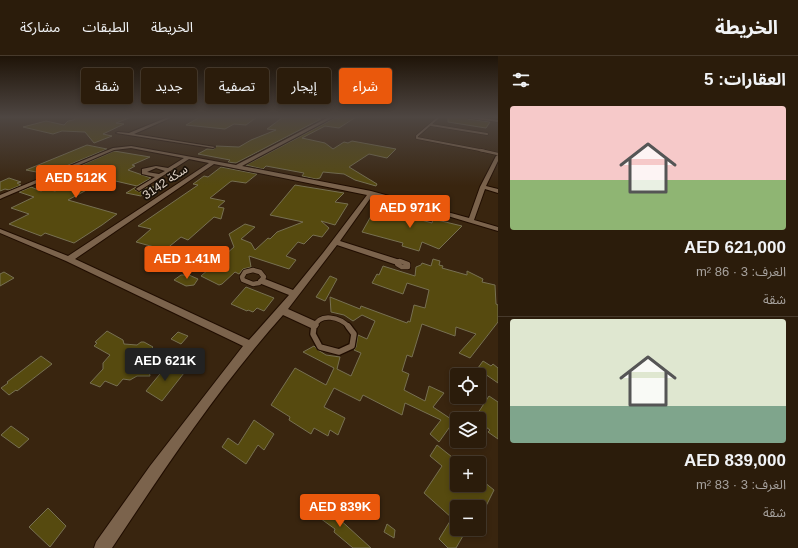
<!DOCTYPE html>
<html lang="ar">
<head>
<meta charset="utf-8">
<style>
  :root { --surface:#2b1c0b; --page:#332514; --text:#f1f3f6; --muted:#a6a19d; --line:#473a2c; --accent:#ea580c }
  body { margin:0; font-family:Arial,"Noto Sans Arabic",sans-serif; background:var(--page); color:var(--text); direction:rtl; height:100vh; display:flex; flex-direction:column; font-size:15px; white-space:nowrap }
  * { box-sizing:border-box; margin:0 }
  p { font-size:13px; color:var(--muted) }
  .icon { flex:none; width:22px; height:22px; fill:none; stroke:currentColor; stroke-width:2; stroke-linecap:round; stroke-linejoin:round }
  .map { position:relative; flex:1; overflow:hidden; direction:ltr }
  .side { display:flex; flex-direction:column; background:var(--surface); width:300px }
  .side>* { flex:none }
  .hud { position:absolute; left:12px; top:12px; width:380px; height:36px; direction:rtl; display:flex; gap:8px }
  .controls { position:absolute; left:450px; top:312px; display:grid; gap:8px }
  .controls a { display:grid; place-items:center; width:36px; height:36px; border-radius:4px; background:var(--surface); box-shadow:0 2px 6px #0003,0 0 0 1px var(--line); font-size:20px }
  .price { position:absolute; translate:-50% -34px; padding:0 9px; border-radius:4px; background:var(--accent); color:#fff; font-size:13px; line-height:26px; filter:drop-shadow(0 1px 2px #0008) }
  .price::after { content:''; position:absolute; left:50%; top:24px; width:12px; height:9px; margin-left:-6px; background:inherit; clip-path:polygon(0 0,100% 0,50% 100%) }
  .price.selected { background:#222; color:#fff }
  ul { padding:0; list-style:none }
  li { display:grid; align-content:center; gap:8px; height:212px; padding:0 12px }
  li+li { border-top:1px solid var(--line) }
  li span { display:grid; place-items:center; height:124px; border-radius:4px; color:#555 }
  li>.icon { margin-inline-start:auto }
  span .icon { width:72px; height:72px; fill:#fffc; stroke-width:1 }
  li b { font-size:17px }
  h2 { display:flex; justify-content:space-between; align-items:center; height:48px; padding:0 12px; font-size:17px }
  .pill { padding:0 14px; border-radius:4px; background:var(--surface); box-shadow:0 2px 6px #0003,0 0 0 1px var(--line); font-size:14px; line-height:36px }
  .pill.selected { background:var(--accent); color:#fff }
  header { display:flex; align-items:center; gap:24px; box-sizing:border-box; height:56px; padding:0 20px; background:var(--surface); border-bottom:1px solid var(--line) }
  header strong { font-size:19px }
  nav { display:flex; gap:22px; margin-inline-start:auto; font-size:14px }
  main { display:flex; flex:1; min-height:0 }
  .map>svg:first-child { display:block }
</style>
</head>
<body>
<header>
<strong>الخريطة</strong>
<nav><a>الخريطة</a><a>الطبقات</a><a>مشاركة</a></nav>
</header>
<main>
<section class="side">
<h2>العقارات: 5<svg class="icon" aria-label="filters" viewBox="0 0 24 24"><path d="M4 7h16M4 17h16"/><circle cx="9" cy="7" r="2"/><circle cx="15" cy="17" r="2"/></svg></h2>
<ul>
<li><span style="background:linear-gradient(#f6c9c9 60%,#8fb573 0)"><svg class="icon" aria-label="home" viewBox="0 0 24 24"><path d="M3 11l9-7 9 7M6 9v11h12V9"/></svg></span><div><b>AED 621,000</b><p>الغرف: 3 · 86 m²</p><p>شقة</p></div></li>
<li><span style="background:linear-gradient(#dfe7d0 70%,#7fa58c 0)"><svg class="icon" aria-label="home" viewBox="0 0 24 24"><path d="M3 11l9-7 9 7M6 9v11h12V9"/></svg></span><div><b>AED 839,000</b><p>الغرف: 3 · 83 m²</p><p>شقة</p></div></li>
</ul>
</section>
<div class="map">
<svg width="498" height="492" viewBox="0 0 498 492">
  <rect width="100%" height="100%" fill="#39250f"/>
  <path fill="#564a0f" stroke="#777052" d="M75 61H129V62L116 67 124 68 103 78 112 80 94 87 85 76 62 75 53 78 23 71 46 65 64 69 68 65 74 64Z
    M200 61H257L246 69 234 68 225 73 186 69Z
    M292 61H310L321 63 236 107 228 106 230 104 198 98 207 93H214L216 91V90L239 91 251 84 276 74 267 73 282 62Z
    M342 61H356L339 72 325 70 302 82 325 87 333 93 344 86 348 87 352 85 396 93 387 102 369 98 349 111 377 128 376 130 355 124 344 118 323 116 320 122 316 123 302 120 304 117 266 110 263 113 246 109 335 62 339 63Z
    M448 61H466L468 63 490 66 486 72 448 66Z
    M87 89 107 93 47 118 26 114Z
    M114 95 150 101 132 109 135 110 128 114 151 122 137 130 107 123 68 144 117 158 102 169 74 187 45 177 41 180 9 168 29 158 11 152 34 141 19 136 31 131 41 135 47 133 55 135 77 124 57 120Z
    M221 111 257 118 246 127 232 125 230 126 210 142 225 145 218 151 224 152 221 163 214 161 188 184 181 181 165 194 136 186 151 173 138 170 198 129 193 128 204 120 208 121Z
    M9 122 21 126 17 127 21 129 9 134 5 133 0 135V126Z
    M295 129 344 137 335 146 348 148 335 169 321 165 329 172 322 181 313 179 304 188 298 186 286 200 296 204 289 213 249 200 251 211 243 213 239 218 235 216 222 228 219 229 201 220 234 191 229 178 245 168 255 171 241 183 251 187 255 194 268 182 270 183 277 176 303 166 270 159Z
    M149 130 154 131 141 140 126 137 136 131 135 134 140 136Z
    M375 153 395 157 396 155 412 158 411 161 432 167 433 163 462 170 439 193 422 186 419 195 402 190 403 187 362 176Z
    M433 203 440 205 439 209 443 210 442 212 467 219V215L483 223 482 226 495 229 496 248 498 249V266L470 302 459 297 476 278 456 271 455 280 422 268 412 301 407 299 402 315 409 318 404 334 425 345 429 330 444 337 433 351 454 365 439 386 430 378 441 364 405 347 402 359 363 339 360 345 334 332 324 351 345 362 338 379 330 374 328 380 314 372 311 378 289 364 290 361 271 349 295 312 326 329 334 312 303 296 314 290 318 294 326 299 340 301 337 313 351 320 361 297 354 294 356 291 358 279 367 283 375 265 362 259 353 265 344 259 331 256 330 241 360 253 361 250 407 267 408 265 410 266 414 249 425 252 429 234 407 227 403 238 372 227 377 218 379 219 383 210 415 220 416 211 421 209 422 207 431 210Z
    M4 216 14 222 0 230V218Z
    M181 219H189L198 223 194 229 186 230 174 224Z
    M330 220 337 223 325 245 316 241Z
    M246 231 274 242 264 255 257 252 253 256 248 254 247 255 231 248Z
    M107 275 123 284 124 288 137 289 141 286H144L153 291 147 297 150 302 148 309 150 320H137L130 324 123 323 117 330 105 325 100 331 90 327 103 313V307L110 299 94 290 97 287 95 286Z
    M178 276 188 280 181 288 171 283Z
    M41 300 52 308 17 335 16 334 9 339 1 332 8 327 7 326Z
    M483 305 491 310 493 308 498 312V327L485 318 483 321 475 316Z
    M168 308 184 317 162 345 146 335Z
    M489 340 498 346V383L488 376 490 374 479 366V363H477L478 361 476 360Z
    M254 364 274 378 264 394 258 389 246 408 222 391 228 382 238 389Z
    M11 370 29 383 19 392 1 379Z
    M437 389 457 405V429H479V422L494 434 479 464V451H457V473H467L456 492H448L439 483 452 462 424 437 442 410 430 400Z
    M316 446 336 460 371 492H353L334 476 335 473 313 457Z
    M48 452 66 470 50 491 29 471Z
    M387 468 395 474 394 482 384 476Z"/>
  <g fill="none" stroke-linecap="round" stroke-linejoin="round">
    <g stroke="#200d00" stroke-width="3">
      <path id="service-far3" d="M439 61 417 80V82L485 95
        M468 61 498 65
        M431 69 487 78"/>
    </g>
    <g stroke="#200d00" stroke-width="3.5">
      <path id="service-far2" d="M480 94 498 98"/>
    </g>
    <g stroke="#200d00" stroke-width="6">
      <path id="service-far1" d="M400 205 408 208V211H402L397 208V206Z
        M253 214 260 216 264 221 259 227 253 228 243 224 242 221 245 216Z
        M314 271C320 256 340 261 349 271"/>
    </g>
    <g stroke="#200d00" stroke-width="8">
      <path id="service" d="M314 270 313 278 320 291 339 296 352 290 354 278 348 270"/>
    </g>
    <g stroke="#200d00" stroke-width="2">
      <path id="minor" d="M168 61H173L134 78 215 91 213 92 116 77 118 76 129 77Z
        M329 61H334L242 110 371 135 469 162 480 131 496 100 498 99V105L486 130 498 133V137L485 133 474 164 498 171V175L451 161 372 140 340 185 400 204 401 206 400 208H394L337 189 288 253 317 266 319 269 317 272H311L283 259C219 331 165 412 112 492H94L96 486 150 410 243 290 66 205 0 177V173L68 200 209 107 189 103 139 135 136 133 137 132 155 121 142 118V113L156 110 168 112 184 102 131 92 114 94 2 142 0 143V139L113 92 131 90 236 109ZM214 108 367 139 323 197 293 234 265 223H259L258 225 259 227 289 239 249 284 75 203ZM156 112 165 115 159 118 147 116Z"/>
    </g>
    <use href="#service-far3" stroke="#7b634c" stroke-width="2"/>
    <use href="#service-far2" stroke="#7b634c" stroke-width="2.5"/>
    <use href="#service-far1" stroke="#7b634c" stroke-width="4.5"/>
    <use href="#service" stroke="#7b634c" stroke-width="5.5"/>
    <use href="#minor" fill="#7b634c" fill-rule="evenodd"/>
  </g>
  <linearGradient id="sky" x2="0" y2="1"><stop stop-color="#1f1408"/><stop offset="0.47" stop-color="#4e4642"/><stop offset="1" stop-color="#4e4642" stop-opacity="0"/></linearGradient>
  <rect width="498" height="130" fill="url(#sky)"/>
  <g text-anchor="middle" stroke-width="3.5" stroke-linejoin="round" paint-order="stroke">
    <g font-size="12" fill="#e1d4c7" stroke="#1a1108">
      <text transform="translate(165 126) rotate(-34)" y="4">سكة 3142</text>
    </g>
  </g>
</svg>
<div class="controls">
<a><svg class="icon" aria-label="locate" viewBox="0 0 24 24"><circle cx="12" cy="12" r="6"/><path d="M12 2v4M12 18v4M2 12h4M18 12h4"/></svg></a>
<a><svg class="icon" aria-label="layers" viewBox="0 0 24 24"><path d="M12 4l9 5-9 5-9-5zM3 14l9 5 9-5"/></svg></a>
<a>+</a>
<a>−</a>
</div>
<b class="price" style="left:76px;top:143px">AED 512K</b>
<b class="price" style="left:410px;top:173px">AED 971K</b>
<b class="price" style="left:187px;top:224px">AED 1.41M</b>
<b class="price selected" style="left:165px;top:326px">AED 621K</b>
<b class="price" style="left:340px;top:472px">AED 839K</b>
<div class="hud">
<a class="pill selected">شراء</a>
<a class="pill">إيجار</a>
<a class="pill">تصفية</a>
<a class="pill">جديد</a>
<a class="pill">شقة</a>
</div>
</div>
</main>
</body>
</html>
